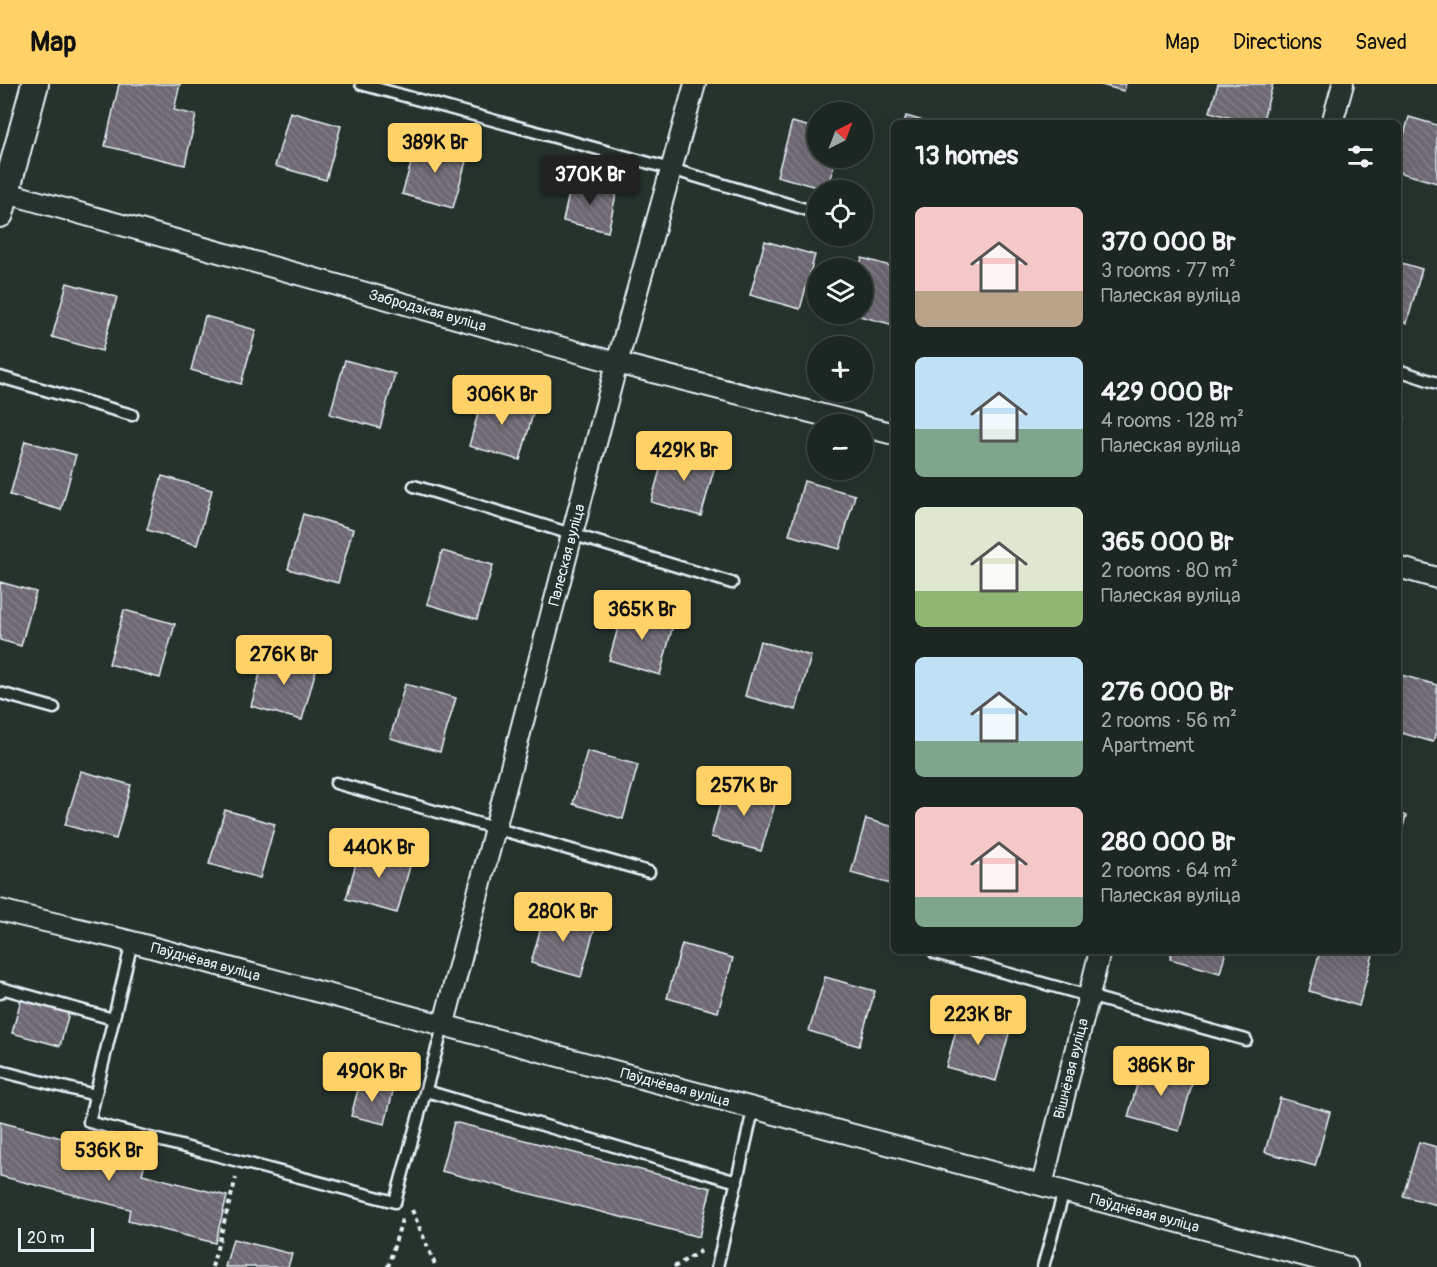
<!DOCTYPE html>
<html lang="en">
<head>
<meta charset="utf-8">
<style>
  :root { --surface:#1c2622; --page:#29322f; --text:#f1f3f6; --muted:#a0a5a5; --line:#3a4340; --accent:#ffd166 }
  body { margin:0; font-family:Pangolin,sans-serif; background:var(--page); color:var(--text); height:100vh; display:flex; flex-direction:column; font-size:22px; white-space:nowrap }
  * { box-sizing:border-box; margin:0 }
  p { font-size:20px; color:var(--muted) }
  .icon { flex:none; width:33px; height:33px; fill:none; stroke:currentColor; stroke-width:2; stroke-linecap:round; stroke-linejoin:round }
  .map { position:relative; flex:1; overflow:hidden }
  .details { position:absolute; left:891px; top:36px; width:510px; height:834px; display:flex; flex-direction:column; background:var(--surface); border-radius:9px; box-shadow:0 6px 24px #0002,0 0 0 2px var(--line) }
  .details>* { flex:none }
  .needle { width:39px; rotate:42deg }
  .fabs { position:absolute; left:807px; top:18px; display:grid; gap:12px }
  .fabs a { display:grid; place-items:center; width:66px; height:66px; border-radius:50%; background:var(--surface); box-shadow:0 6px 24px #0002,0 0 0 2px var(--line); font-size:30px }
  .scale { position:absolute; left:18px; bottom:15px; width:76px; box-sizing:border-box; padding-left:6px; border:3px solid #e8f1f8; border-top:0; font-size:16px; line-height:21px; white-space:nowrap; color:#e8f1f8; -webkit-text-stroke:4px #26332d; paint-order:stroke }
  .price { position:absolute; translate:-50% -51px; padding:0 14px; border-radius:6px; background:var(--accent); color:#111; font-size:20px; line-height:39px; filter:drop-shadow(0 2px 3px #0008) }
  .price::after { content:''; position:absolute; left:50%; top:36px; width:18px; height:14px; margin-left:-9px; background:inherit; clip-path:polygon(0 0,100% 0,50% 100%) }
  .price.current { background:#222; color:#fff }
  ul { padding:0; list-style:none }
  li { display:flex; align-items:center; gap:18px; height:150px; padding:0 24px }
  li span { display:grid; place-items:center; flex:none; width:168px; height:120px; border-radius:9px; color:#555 }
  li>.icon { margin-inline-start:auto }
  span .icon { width:72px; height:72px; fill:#fffc; stroke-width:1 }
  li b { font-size:26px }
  h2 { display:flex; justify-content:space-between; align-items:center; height:72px; padding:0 24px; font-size:26px }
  header { display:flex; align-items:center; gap:36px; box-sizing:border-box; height:84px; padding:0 30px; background:var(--accent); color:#111 }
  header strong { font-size:28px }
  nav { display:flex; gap:33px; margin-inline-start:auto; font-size:21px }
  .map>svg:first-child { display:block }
</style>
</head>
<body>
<header>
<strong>Map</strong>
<nav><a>Map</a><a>Directions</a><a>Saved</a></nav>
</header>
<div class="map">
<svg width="1437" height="1183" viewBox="0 0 1437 1183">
  <defs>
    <pattern id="building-back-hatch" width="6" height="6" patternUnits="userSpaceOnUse" patternTransform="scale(1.5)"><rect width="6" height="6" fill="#6d6771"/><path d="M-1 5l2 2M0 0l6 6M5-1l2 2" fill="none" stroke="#827d86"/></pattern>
  </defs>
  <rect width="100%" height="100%" fill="#26332d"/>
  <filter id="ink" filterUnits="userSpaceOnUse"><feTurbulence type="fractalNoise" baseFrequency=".0167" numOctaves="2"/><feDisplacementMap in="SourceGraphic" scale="12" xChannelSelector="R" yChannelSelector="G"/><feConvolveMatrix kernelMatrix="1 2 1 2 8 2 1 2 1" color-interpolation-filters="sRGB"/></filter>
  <g filter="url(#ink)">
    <path fill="url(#building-back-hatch)" stroke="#e8f1f8" stroke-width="1.5" d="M119 0H180L174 26 196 31 185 81 105 62Z
      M1098 0H1126L1124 7Z
      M1218 0H1273L1262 39H1248L1210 28Z
      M290 28 341 42 326 96 275 82Z
      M906 32 930 39H904Z
      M1409 33 1437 41V99L1398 88V72Z
      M792 38 818 45V74H836L827 106 777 92Z
      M418 56 468 70 453 124 402 110Z
      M572 96 617 106 608 148 563 137Z
      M765 157 815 171 800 225 750 211Z
      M862 174 894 183V241L852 230H862V184H859Z
      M1398 178 1422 185 1407 239 1398 237Z
      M67 199 117 213 102 267 52 253Z
      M205 232 256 246 241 300 191 286Z
      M345 276 395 290 380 344 330 330Z
      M484 308 535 322 520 376 469 362Z
      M1398 331 1405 333 1398 359Z
      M25 357 76 371 61 426 10 411Z
      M666 364 716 378 701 432 651 418Z
      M162 392 212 406 197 461 147 446Z
      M804 397 855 411 840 465 789 451Z
      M303 430 353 445 338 499 288 485Z
      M442 467 493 481 477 535 427 520Z
      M0 498 36 508 21 562 0 556Z
      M624 522 674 537 660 591 609 576Z
      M124 526 175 540 160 594 109 580Z
      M760 557 811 572 796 626 745 612Z
      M266 568 317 582 302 636 251 622Z
      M1398 590 1437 601V644L1433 658 1398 648Z
      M405 600 456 614 440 668 390 654Z
      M587 667 638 681 623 735 573 720Z
      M81 687 131 701 116 755 65 741Z
      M726 699 777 713 761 767 711 753Z
      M225 726 275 740 260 794 209 780Z
      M1398 729 1406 732 1398 760Z
      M866 735 894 743V801L851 789Z
      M361 761 412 775 397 829 346 815Z
      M546 825 596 839 581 893 531 879Z
      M682 860 733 874 718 928 667 914Z
      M1172 867H1226L1220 889 1170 875Z
      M1320 867H1374L1359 922 1309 907Z
      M825 893 875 907 859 962 809 947Z
      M22 912 70 925 60 962 12 949Z
      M961 928 1011 942 996 997 946 983Z
      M1143 979 1194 993 1179 1047 1128 1033Z
      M360 998 393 1007 385 1040 351 1032Z
      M1280 1014 1330 1028 1315 1082 1265 1068Z
      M0 1038 146 1076 142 1090 227 1112 215 1159 128 1137 130 1125 0 1092Z
      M454 1038 711 1104 699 1153 441 1087Z
      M1419 1058 1437 1063V1121L1403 1112Z
      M233 1155 292 1170 288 1183H225Z"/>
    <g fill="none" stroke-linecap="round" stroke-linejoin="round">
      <g stroke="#e8f1f8" stroke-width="15">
        <path id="service" d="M361 0 671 85 818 129
          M1398 286 1437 299
          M0 293 132 331
          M414 402 732 499
          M0 609 54 624
          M336 699 649 788
          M132 858 89 1038 395 1118 443 943
          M935 869 1246 956
          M0 909 1 904 113 935
          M0 987 95 1011
          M426 1007 737 1098
          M717 1183 754 1022
          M1043 1183 1064 1107"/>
      </g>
      <g stroke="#e8f1f8" stroke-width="24">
        <g id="minor">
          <path d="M1332 39 1343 0"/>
          <path id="s1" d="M0 107 617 279 858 340"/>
          <path d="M862 342 894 350"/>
          <path d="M1398 483 1437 494"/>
          <path id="s2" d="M0 826C45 838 91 847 136 859 540 967 944 1075 1347 1183"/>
          <path id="s3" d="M443 943 617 279 695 0"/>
          <path id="s4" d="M1042 1101 1100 867"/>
        </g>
      </g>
      <g stroke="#e8f1f8" stroke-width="30">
        <path id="tertiary" d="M0 130 35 0"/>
      </g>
      <path stroke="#e8f1f8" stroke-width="4" stroke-dasharray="4.5 4.5" stroke-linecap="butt" d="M412 1126 436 1183
        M212 1183 236 1094
        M388 1183 402 1135
        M674 1183 704 1165"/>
      <use href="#service" stroke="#26332d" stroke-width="10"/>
      <use href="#minor" stroke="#26332d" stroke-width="20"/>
      <use href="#tertiary" stroke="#26332d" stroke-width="26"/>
    </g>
  </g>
  <g text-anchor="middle" stroke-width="6" stroke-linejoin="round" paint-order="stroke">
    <g font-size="15" fill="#e8f1f8" stroke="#26332d">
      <text dy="5" stroke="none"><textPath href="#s1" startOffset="444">Забродзкая вуліца</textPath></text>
      <text dy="5" stroke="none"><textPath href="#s3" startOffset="488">Палеская вуліца</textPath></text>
      <text dy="5" stroke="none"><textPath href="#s2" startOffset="212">Паўднёвая вуліца</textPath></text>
      <text dy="5" stroke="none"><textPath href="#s4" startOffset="120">Вішнёвая вуліца</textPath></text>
      <text dy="5" stroke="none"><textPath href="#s2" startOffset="698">Паўднёвая вуліца</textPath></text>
      <text dy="5" stroke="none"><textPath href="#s2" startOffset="1184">Паўднёвая вуліца</textPath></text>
    </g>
  </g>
</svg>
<div class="fabs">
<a><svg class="needle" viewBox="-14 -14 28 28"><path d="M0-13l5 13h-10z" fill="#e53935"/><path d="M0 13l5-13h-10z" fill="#a0a5a5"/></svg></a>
<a><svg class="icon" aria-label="locate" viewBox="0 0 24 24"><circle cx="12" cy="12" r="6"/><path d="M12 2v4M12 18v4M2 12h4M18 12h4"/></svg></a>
<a><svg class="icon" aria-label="layers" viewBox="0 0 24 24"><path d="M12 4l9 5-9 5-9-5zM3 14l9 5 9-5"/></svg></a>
<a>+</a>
<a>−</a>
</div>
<div class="scale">20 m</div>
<b class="price" style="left:435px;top:90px">389K Br</b>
<b class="price current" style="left:590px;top:122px">370K Br</b>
<b class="price" style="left:502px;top:342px">306K Br</b>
<b class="price" style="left:684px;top:398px">429K Br</b>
<b class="price" style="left:642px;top:557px">365K Br</b>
<b class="price" style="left:284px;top:602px">276K Br</b>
<b class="price" style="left:744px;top:733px">257K Br</b>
<b class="price" style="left:379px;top:795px">440K Br</b>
<b class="price" style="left:563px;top:859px">280K Br</b>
<b class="price" style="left:978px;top:962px">223K Br</b>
<b class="price" style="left:1161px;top:1013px">386K Br</b>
<b class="price" style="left:372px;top:1019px">490K Br</b>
<b class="price" style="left:109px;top:1098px">536K Br</b>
<section class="details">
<h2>13 homes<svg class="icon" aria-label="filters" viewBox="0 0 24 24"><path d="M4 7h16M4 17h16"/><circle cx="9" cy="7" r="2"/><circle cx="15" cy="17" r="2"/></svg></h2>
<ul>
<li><span style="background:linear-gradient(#f6c9c9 70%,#b9a48a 0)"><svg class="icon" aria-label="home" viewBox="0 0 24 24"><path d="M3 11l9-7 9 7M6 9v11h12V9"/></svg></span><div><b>370 000 Br</b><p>3 rooms · 77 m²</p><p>Палеская вуліца</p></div></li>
<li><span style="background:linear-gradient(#bfe0f5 60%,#7fa58c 0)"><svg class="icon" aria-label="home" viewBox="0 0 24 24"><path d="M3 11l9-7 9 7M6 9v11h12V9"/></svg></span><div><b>429 000 Br</b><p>4 rooms · 128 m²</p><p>Палеская вуліца</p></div></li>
<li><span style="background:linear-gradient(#dfe7d0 70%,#8fb573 0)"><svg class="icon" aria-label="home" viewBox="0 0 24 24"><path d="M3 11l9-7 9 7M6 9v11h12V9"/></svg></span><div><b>365 000 Br</b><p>2 rooms · 80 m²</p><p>Палеская вуліца</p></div></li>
<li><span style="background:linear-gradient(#bfe0f5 70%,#7fa58c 0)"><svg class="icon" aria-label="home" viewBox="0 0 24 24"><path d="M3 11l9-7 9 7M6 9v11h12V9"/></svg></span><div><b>276 000 Br</b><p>2 rooms · 56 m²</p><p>Apartment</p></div></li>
<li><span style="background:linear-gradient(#f6c9c9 75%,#7fa58c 0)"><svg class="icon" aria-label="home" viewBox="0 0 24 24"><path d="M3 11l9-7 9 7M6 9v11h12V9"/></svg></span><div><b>280 000 Br</b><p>2 rooms · 64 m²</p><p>Палеская вуліца</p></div></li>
</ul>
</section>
</div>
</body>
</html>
